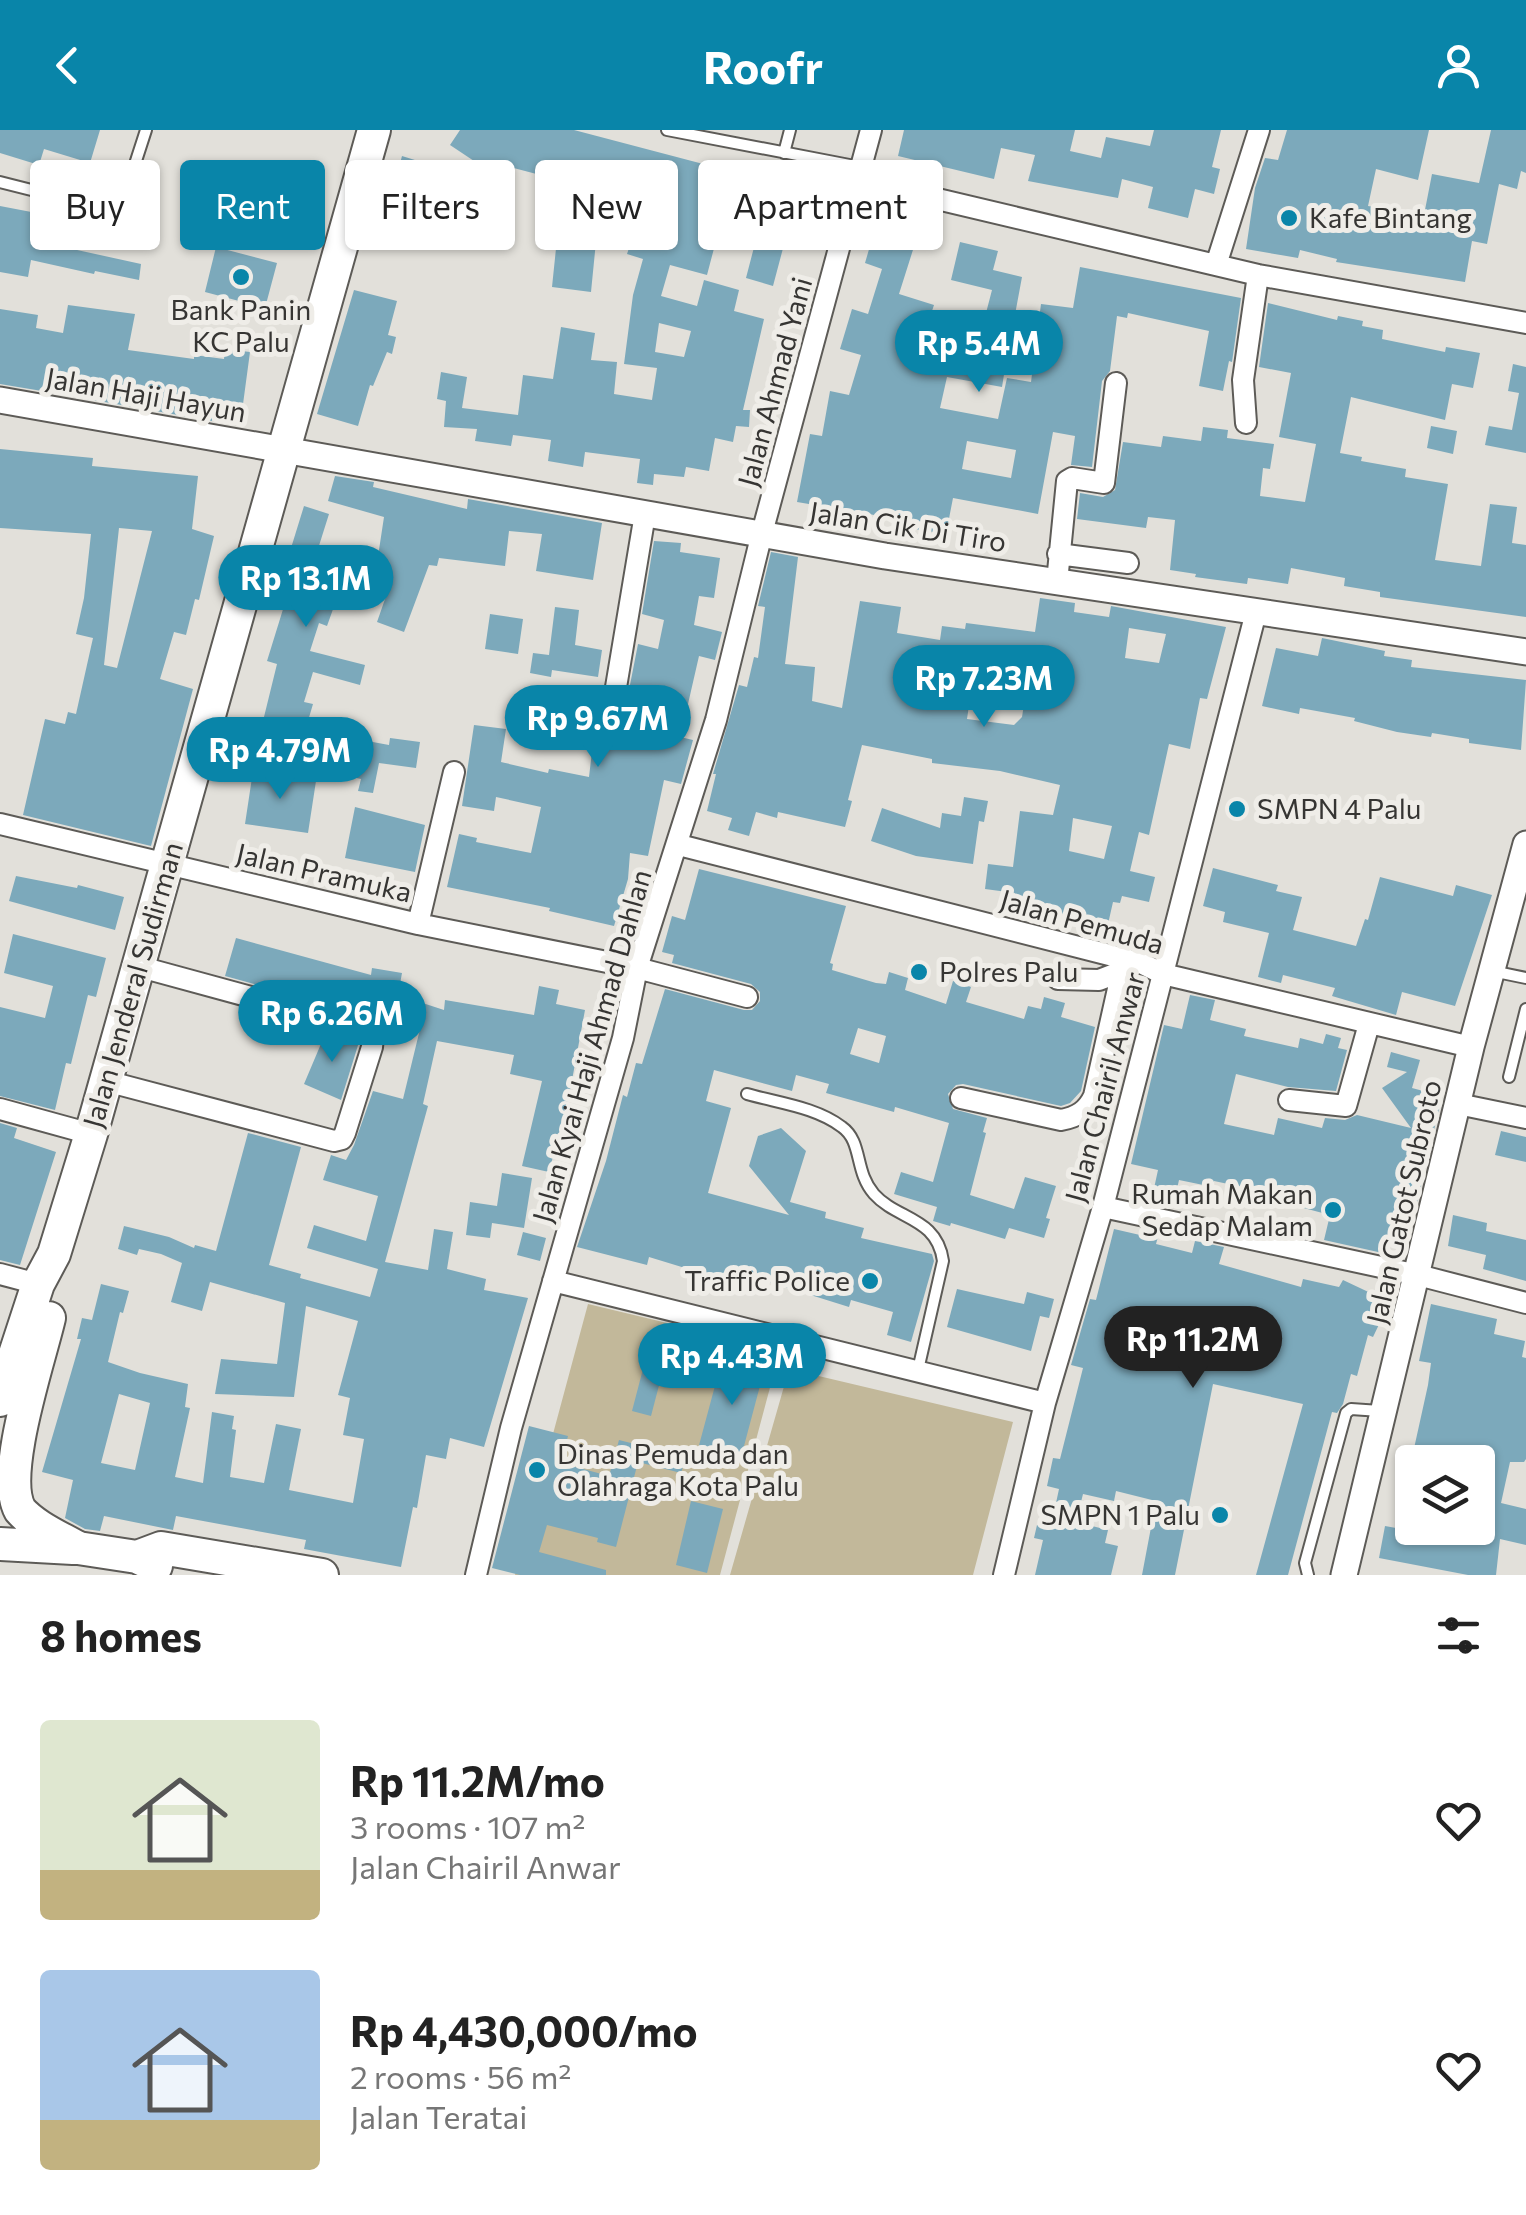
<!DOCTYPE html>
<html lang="en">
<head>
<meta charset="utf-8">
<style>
  :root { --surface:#fff; --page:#f6f6f6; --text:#222; --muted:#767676; --accent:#0985a9 }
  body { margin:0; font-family:Commissioner,sans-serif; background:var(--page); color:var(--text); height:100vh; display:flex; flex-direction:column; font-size:38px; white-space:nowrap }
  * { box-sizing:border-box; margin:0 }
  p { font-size:32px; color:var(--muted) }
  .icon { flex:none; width:55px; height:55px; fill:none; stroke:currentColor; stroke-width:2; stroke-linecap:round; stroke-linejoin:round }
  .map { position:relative; height:1445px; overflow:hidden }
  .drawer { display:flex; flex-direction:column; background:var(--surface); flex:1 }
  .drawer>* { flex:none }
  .banner { position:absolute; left:30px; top:30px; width:1000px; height:90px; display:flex; gap:20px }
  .buttons { position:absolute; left:1395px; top:1315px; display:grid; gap:20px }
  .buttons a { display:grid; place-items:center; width:100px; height:100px; border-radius:10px; background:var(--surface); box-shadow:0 2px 8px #0004; font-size:50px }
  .price { position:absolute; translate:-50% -85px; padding:0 22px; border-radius:35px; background:var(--accent); color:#fff; font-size:32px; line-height:65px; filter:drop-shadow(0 2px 5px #0008) }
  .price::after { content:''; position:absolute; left:50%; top:60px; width:30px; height:22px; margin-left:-15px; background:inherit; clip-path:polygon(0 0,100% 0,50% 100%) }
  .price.selected { background:#222; color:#fff }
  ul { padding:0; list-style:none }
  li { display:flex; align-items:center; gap:30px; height:250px; padding:0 40px }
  li span { display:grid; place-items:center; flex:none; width:280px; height:200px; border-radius:10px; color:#555 }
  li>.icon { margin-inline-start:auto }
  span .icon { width:120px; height:120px; fill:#fffc; stroke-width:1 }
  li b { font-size:42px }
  h2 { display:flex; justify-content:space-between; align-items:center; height:120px; padding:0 40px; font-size:42px }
  .chip { padding:0 35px; border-radius:10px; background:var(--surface); box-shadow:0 2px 8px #0004; font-size:35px; line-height:90px }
  .chip.selected { background:var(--accent); color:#fff }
  header { display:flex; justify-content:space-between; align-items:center; height:130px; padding:0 40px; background:var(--accent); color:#fff; font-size:45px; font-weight:700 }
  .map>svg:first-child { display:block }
</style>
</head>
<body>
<header><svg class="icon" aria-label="back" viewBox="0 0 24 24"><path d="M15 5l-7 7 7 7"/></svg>Roofr<svg class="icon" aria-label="person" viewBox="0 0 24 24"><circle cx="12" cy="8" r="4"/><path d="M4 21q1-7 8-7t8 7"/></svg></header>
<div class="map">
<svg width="1526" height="1445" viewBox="0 0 1526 1445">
  <rect width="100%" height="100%" fill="#e2e0da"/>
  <path fill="#c2b89a" d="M588 1174 780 1220 720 1445H515Z
    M789 1239 1013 1292 973 1445H730Z"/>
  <path fill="#7ca9bb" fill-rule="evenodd" d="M0 0H100L90 33 44 19 39 35 0 23Z
    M460 0H574L764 50 765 47 811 64 794 110 786 107 773 156 746 148 759 98 722 88 707 145 670 135 661 166 697 176 704 150 739 160 734 181 764 189 743 280H750L749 297 736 296 733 312 715 308 709 341 686 337 684 347 654 344 653 355 637 353 640 329 585 322 583 337 548 331 551 310 513 305 511 316 475 311 477 299 444 297 446 271 437 269 441 242 467 247 462 278 518 285 523 245 553 249 561 197 595 203 591 230 617 232 614 264 652 270 657 238 624 234 633 165 643 129 627 124 635 100 624 97 632 69 601 61 591 162 552 157 563 51 491 32 486 39 450 15ZM659 193 691 201 684 227 655 222Z
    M904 0H1075L1070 21 1101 28 1106 7 1150 16 1154 0H1221L1212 37 1220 39 1214 64 1195 59 1188 88 1148 78 1153 57 1122 49 1118 68 1028 51 1035 25 1001 18 994 49 898 26Z
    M1287 0H1429L1418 50 1376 39 1368 76 1424 85 1432 44 1479 53 1491 0H1526V43L1521 41 1517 59 1499 54 1487 114 1472 111 1465 152 1336 132 1337 129 1300 120 1298 128 1246 119 1255 58 1265 28 1278 30Z
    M402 26 431 35 429 45 433 46 427 70 393 60Z
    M0 76 73 90 68 118 141 134 139 150 95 141 94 144 31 130 28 147 0 142Z
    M877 92 918 104 899 164 934 175 931 184 961 191 955 216 1007 226 1002 257 947 247 940 278 998 289 1007 248 1031 252 1041 174 1073 178 1080 137 1241 168 1232 232 1229 231 1223 261 1199 256 1209 201 1128 183 1127 188 1117 186 1110 241 1102 251 1092 337 1071 335 1075 306 1053 302 1038 384 953 368 946 404 915 399 916 392 797 372 810 304 822 306 830 261 849 265 861 225 840 219 852 179 868 184 882 139 865 133ZM967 311 1016 320 1011 348 962 339Z
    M960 112 998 121 993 140 1022 147 1014 190 986 183 992 160 951 150Z
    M216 117 277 133 265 178 205 162Z
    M354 160 397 171 388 205 396 207 392 224 387 222 373 256 370 255 358 296 317 284Z
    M1268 173 1337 190 1338 186 1363 191 1362 196 1383 200 1382 209 1445 222 1446 217 1480 223 1473 258 1452 254 1445 290 1351 267 1340 323 1362 327 1361 331 1406 339 1405 347 1448 354 1435 430 1481 436 1490 374 1517 377 1512 413 1526 415V487L1380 467V462L1344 456 1345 448 1291 438 1288 454 1248 448 1247 454 1195 447 1196 444 1170 440 1175 390 1148 387 1146 398 1077 389 1080 363 1103 367 1115 360 1123 312 1161 317 1163 306 1201 311 1203 297 1228 300 1227 308 1274 314 1270 339 1263 338 1260 366 1305 372 1316 314 1279 307 1291 243 1259 237Z
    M68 175 135 184 128 220 194 229V225L224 229 225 219 250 222 241 289 212 285V291L82 268V263L49 256 48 262 0 254V179L38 185 36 198 63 203Z
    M1513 234 1526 237V323L1485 315 1489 296 1512 300 1519 263 1508 261Z
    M1431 296 1457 301 1453 324 1427 318Z
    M0 319 93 328 92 336 198 346 192 399 214 406 199 470 195 469 186 505 174 502 160 549 193 559 151 716 23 685 45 589 65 594 68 582 76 584 93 508 76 504 84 468 91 404 0 398ZM119 398 152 401 117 538 104 535Z
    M335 346 374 352 373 357 467 379 468 369 602 393 593 450 536 441 542 404 509 401 505 436 439 428 437 436 429 435 404 502 377 492 391 452 362 445 366 430 377 433 384 387 328 371Z
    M304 376 329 384 311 441 356 455 351 472 337 468 327 496 319 493 310 521 365 535 360 555 313 542 304 572 313 574 305 601 263 591 277 534 267 531 297 434 287 431Z
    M654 411 681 413 680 422 720 428 714 468 699 466 694 495 722 502 715 530 699 526 688 574 682 573 676 606 693 610 681 654 664 650 648 726 630 723 628 749 614 796 549 781 550 778 447 757 459 704 477 708 476 712 531 723 541 677 496 667 494 681 462 676 474 595 506 599 501 632 548 643 549 639 589 647 596 587 650 592 656 566 629 560 638 514 658 519 664 490 642 484Z
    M771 422 798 427 785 534 815 537 812 571 842 578 860 471 901 477 897 503 940 510 942 496 965 499 966 493 1035 502 1040 468 1075 473 1074 482 1109 487 1111 476 1226 497 1207 569 1200 568 1190 619 1169 614 1149 705 1139 702 1130 741 1155 747 1149 772 1122 766 1120 773 1113 772 1108 794 1060 783V789L1038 786V781L1013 778 1015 763 985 759 988 734 1013 737 1020 681 1053 685 1060 655 1000 641 932 633V629L862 615 848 670 852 671 845 697 778 682 777 688 756 682 749 706 728 700 732 688 707 681 716 644H713L739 555 747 557 754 527 758 528 765 477 758 476ZM1129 498 1166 504 1159 533 1125 528ZM971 562 1025 568 1022 587 1014 595 967 589ZM1073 688 1112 696 1104 729 1069 721Z
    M555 477 579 480 575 515 602 520 598 547 552 540 551 547 530 543 533 523 549 525Z
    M490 484 523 489 518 524 485 519Z
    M1322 508 1385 521 1384 526 1412 530 1411 537 1526 550 1521 620 1469 613V609L1432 603 1431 607 1397 602 1354 591 1355 588 1300 578 1299 584 1262 576 1276 518 1318 526Z
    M351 608 389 615 390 608 420 612 416 638 379 633 373 663 358 661 361 649 343 645Z
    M253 641 316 651 308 703 245 694Z
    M964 667 988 671 984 692 979 691 973 734 916 726 871 711 882 678 940 698 942 683 961 686Z
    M355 677 425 695 415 742 345 728Z
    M1213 738 1278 755 1276 761 1302 767 1293 800 1356 816 1365 789 1368 790 1380 747 1453 766 1456 755 1492 765 1455 876 1402 862 1396 885 1332 866 1335 858 1283 845 1281 853 1258 847 1269 803 1223 792 1225 782 1203 776Z
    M699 739 846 776 830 833 833 834 832 840 876 853 886 854 889 842 908 848 905 860 946 874 953 851 971 857 966 872 1024 889 1028 876 1041 879 1044 867 1065 873 1061 887 1095 897 1081 961 1070 973 1061 976 963 954 956 955 948 964 953 979 987 988 983 1002 986 1003 970 1065 1014 1079 1025 1047 1056 1056 1046 1088 1050 1089 1044 1108 1009 1098 1005 1109 951 1093 950 1096 933 1091 937 1077 894 1064 901 1042 933 1052 949 993 895 977 894 982 826 963 829 954 796 945 792 961 714 940 706 971 731 978 708 1063 789 1085 749 1036 758 1006 781 998 806 1021 790 1072 826 1082 825 1088 864 1098 861 1108 932 1124 934 1131 911 1212 887 1205 893 1182 851 1170 849 1177 769 1152 768 1156 722 1144 721 1149 649 1127 647 1135 577 1117 606 1031 623 965 627 967 636 933 642 934 665 859 744 880H752L760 871V862L751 854 672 833 674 825 662 822 672 786 685 790ZM858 898 886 906 879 933 850 924Z
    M16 746 77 758 78 755 124 767 115 800 9 771Z
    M13 804 106 828 96 867 88 865 71 934 66 933 55 980 0 966V877L45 888 53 856 4 843Z
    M236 808 371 845 372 838 402 843 398 865 444 880 445 870 534 885 539 856 559 860 556 874 585 880 570 961 549 1042 522 1036 542 951 510 944 514 925 437 911 423 974 428 976 385 1132 428 1140 434 1099 453 1102 447 1139 486 1149 484 1160 528 1168 484 1317 450 1308 446 1329 426 1325 417 1378 413 1377 401 1437 304 1419 306 1410 176 1386 173 1400 104 1386 100 1401 85 1399 65 1388 73 1350 42 1342 81 1209H77L82 1188 92 1190 101 1154 129 1161 123 1183 120 1182 108 1232 140 1243 188 1254 185 1277 190 1278 175 1347 203 1353 212 1282 234 1286 232 1299 236 1300 230 1347 264 1353 276 1294 301 1299 289 1360 353 1373 364 1309 343 1305 350 1268 338 1265 358 1191 306 1176 294 1267 215 1264 221 1229 277 1234 285 1173 210 1152 202 1181 171 1172 182 1133 161 1124 139 1119 137 1125 118 1119 124 1096 169 1107 194 1118 195 1115 216 1121 248 1003 301 1017 269 1135 301 1144 300 1148 370 1167 378 1139 307 1118 314 1095 366 1111 378 1066 323 1050 331 1025 346 1030 354 1015 373 961 403 969 421 895 393 890 392 895 379 893 361 883 225 846ZM119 1264 150 1273 135 1340 101 1333Z
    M1190 865 1215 870 1210 890 1246 899 1244 906 1298 918 1300 908 1323 914 1326 904 1341 908 1338 918 1347 920 1336 961 1288 957 1236 944 1224 994 1274 1005 1278 988 1322 998 1325 988 1345 990 1357 985 1411 998 1382 958 1407 942 1387 937 1391 922 1420 930 1412 958 1442 966 1413 1089 1397 1085 1387 1124 1324 1110 1330 1085 1251 1064 1252 1059 1214 1051 1213 1057 1179 1050 1175 1068 1153 1063 1158 1040 1131 1034 1164 895 1182 899Z
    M326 902 359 912 341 970 304 954Z
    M0 993 17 998 14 1008 56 1022 20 1135 0 1130Z
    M1501 1001 1526 1007V1032L1495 1025Z
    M502 1043 532 1048 524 1098 492 1093 490 1108 466 1105 470 1072 497 1076Z
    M1453 1085 1487 1093 1486 1101 1526 1110V1151L1483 1139 1486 1125 1448 1116Z
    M1114 1099 1140 1105 1142 1099 1159 1103 1156 1114 1192 1123 1195 1111 1224 1117 1219 1134 1301 1157 1303 1149 1339 1157 1343 1150 1379 1167 1385 1174V1182L1373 1207 1368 1205 1357 1246 1351 1244 1343 1274 1337 1283 1332 1282 1288 1445H1256L1303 1274 1213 1254 1175 1445H1142L1156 1371 1116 1361 1114 1371 1083 1364 1076 1392 1108 1400 1105 1413 1118 1416 1111 1445H1035L1043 1410 1034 1408 1037 1395 1046 1397 1048 1386 1053 1387 1059 1359 1047 1356 1053 1328 1060 1329 1083 1238 1071 1235 1090 1169 1096 1170Z
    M523 1102 546 1108 540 1131 517 1125Z
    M957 1159 1024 1174 1027 1162 1054 1169 1049 1188 1040 1186 1031 1221 947 1197Z
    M1431 1174 1497 1189 1494 1204 1525 1211 1522 1227 1526 1228V1329L1524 1332H1510L1501 1373 1526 1379V1415L1500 1409 1496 1445H1468L1379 1428 1385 1396 1396 1398 1406 1350 1412 1351V1398H1427L1426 1403 1453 1409 1455 1398H1478V1368H1480L1489 1332H1411L1428 1255 1431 1233 1419 1231Z
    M723 1226 765 1237 740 1331 698 1319Z
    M643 1239 662 1244 651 1286 632 1281Z
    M529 1296 568 1306 561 1333 609 1346 619 1310 686 1327 681 1343 638 1332 616 1417 597 1412 598 1408 547 1395 539 1422 606 1440V1445H520L492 1438Z
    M691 1371 723 1379 707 1443 676 1435Z"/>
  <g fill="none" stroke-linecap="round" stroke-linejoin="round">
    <g stroke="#5d5b57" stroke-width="14">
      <path id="service" d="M667 0 860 37
        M784 23 790 0
        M0 52 91 75 114 76 124 68 146 0
        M1492 841 1526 848
        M1509 947 1526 879
        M747 964C778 973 816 977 842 997 863 1012 854 1041 874 1064 897 1090 937 1087 943 1131L918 1240
        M1308 1445 1305 1433 1346 1283 1351 1279 1380 1281"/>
    </g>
    <g stroke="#5d5b57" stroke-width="24">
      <path id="minor" d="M857 50 1258 145 1526 193
        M1216 135 1259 0
        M1246 293 1243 250 1258 145
        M1058 424 1128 433
        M1057 452 1067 351 1072 348 1104 353 1116 253
        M613 575 645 384
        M0 694 418 794 637 838 747 867
        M679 715 1141 833 1163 844 1471 917
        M418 794 454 642
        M1058 849 1099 850 1130 838
        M106 951 334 1011 342 1009 345 1003 372 917 373 908 369 902 357 896 137 836
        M961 968 1061 990C1077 987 1087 981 1094 966L1122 841
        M1289 970 1346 976 1369 894
        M1458 974 1526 988
        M0 979 91 1004
        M1103 1077 1418 1145 1526 1173
        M0 1144 38 1154
        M553 1151 1045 1273
        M476 1445 511 1298 623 908 637 838 716 590 762 403 871 0
        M1004 1445 1045 1273 1103 1077 1256 482"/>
    </g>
    <g stroke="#5d5b57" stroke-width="29">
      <path id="tertiary" d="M0 270 885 426 1526 522
        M1344 1445 1471 917 1526 714"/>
    </g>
    <g stroke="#5d5b57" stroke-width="36">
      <path id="primary" d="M78 1418 137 1427 156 1436
        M137 1427 161 1418 322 1445"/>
    </g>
    <g stroke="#5d5b57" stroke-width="36">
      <path id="trunk" d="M49 1188C39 1231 0 1344 20 1380 35 1397 59 1407 78 1418
        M0 1270 38 1154 54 1124 91 1004 374 0
        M0 1414 73 1418"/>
    </g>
    <use href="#service" stroke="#fff" stroke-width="10"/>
    <use href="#minor" stroke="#fff" stroke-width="20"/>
    <use href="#tertiary" stroke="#fff" stroke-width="25"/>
    <use href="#primary" stroke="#fff" stroke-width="32"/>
    <use href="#trunk" stroke="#fff" stroke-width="32"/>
  </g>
  <g fill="#0985a9" stroke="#efede8" stroke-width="4">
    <circle cx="1289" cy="88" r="10"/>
    <circle cx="241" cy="147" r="10"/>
    <circle cx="1237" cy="679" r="10"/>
    <circle cx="919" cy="842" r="10"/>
    <circle cx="1333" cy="1080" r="10"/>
    <circle cx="870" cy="1151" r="10"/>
    <circle cx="537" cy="1340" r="10"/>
    <circle cx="1220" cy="1385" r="10"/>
  </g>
  <g text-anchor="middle" stroke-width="10" stroke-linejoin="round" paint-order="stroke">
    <g font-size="28" fill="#363533" stroke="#efede8" text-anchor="start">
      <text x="1309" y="98">Kafe Bintang</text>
      <text x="241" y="190" text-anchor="middle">Bank Panin<tspan x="241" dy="32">KC Palu</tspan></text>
      <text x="1257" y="689">SMPN 4 Palu</text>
      <text x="939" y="852">Polres Palu</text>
      <text x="1313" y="1074" text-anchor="end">Rumah Makan<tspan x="1313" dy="32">Sedap Malam</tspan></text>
      <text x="850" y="1161" text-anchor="end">Traffic Police</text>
      <text x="557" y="1334">Dinas Pemuda dan<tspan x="557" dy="32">Olahraga Kota Palu</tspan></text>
      <text x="1200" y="1395" text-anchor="end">SMPN 1 Palu</text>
    </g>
    <g font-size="28" fill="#363533" stroke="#efede8">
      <text transform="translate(775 252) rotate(-75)" y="10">Jalan Ahmad Yani</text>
      <text transform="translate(146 265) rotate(10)" y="10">Jalan Haji Hayun</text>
      <text transform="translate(908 397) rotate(9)" y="10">Jalan Cik Di Tiro</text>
      <text transform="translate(324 743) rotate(13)" y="10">Jalan Pramuka</text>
      <text transform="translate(1082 792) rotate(16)" y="10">Jalan Pemuda</text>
      <text transform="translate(133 855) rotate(-74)" y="10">Jalan Jenderal Sudirman</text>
      <text transform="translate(592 916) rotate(-74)" y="10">Jalan Kyai Haji Ahmad Dahlan</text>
      <text transform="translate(1105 957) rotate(-75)" y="10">Jalan Chairil Anwar</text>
      <text transform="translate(1404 1072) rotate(-77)" y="10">Jalan Gatot Subroto</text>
    </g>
  </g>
</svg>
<div class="buttons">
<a><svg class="icon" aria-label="layers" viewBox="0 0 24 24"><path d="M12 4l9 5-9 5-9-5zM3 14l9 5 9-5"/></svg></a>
</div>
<b class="price" style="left:979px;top:265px">Rp 5.4M</b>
<b class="price" style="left:306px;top:500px">Rp 13.1M</b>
<b class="price" style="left:984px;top:600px">Rp 7.23M</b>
<b class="price" style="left:598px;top:640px">Rp 9.67M</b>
<b class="price" style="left:280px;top:672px">Rp 4.79M</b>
<b class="price" style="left:332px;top:935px">Rp 6.26M</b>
<b class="price selected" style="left:1193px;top:1261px">Rp 11.2M</b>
<b class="price" style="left:732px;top:1278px">Rp 4.43M</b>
<div class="banner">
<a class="chip">Buy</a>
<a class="chip selected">Rent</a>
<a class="chip">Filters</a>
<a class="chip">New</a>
<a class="chip">Apartment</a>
</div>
</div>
<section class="drawer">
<h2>8 homes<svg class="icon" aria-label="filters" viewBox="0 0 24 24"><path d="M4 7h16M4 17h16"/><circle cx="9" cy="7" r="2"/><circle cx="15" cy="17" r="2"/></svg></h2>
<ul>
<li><span style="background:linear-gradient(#dfe7d0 75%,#c2b280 0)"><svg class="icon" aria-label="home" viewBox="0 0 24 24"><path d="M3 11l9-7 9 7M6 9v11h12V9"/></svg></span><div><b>Rp 11.2M/mo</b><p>3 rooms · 107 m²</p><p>Jalan Chairil Anwar</p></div><svg class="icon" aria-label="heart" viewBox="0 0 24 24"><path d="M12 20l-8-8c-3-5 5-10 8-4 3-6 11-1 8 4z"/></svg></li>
<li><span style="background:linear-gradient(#a9c7e8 75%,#c2b280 0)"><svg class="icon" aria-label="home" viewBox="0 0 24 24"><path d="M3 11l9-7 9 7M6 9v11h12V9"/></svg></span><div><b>Rp 4,430,000/mo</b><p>2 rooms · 56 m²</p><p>Jalan Teratai</p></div><svg class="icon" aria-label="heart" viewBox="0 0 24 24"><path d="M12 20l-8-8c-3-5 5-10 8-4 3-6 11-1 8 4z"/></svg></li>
</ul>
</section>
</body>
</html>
